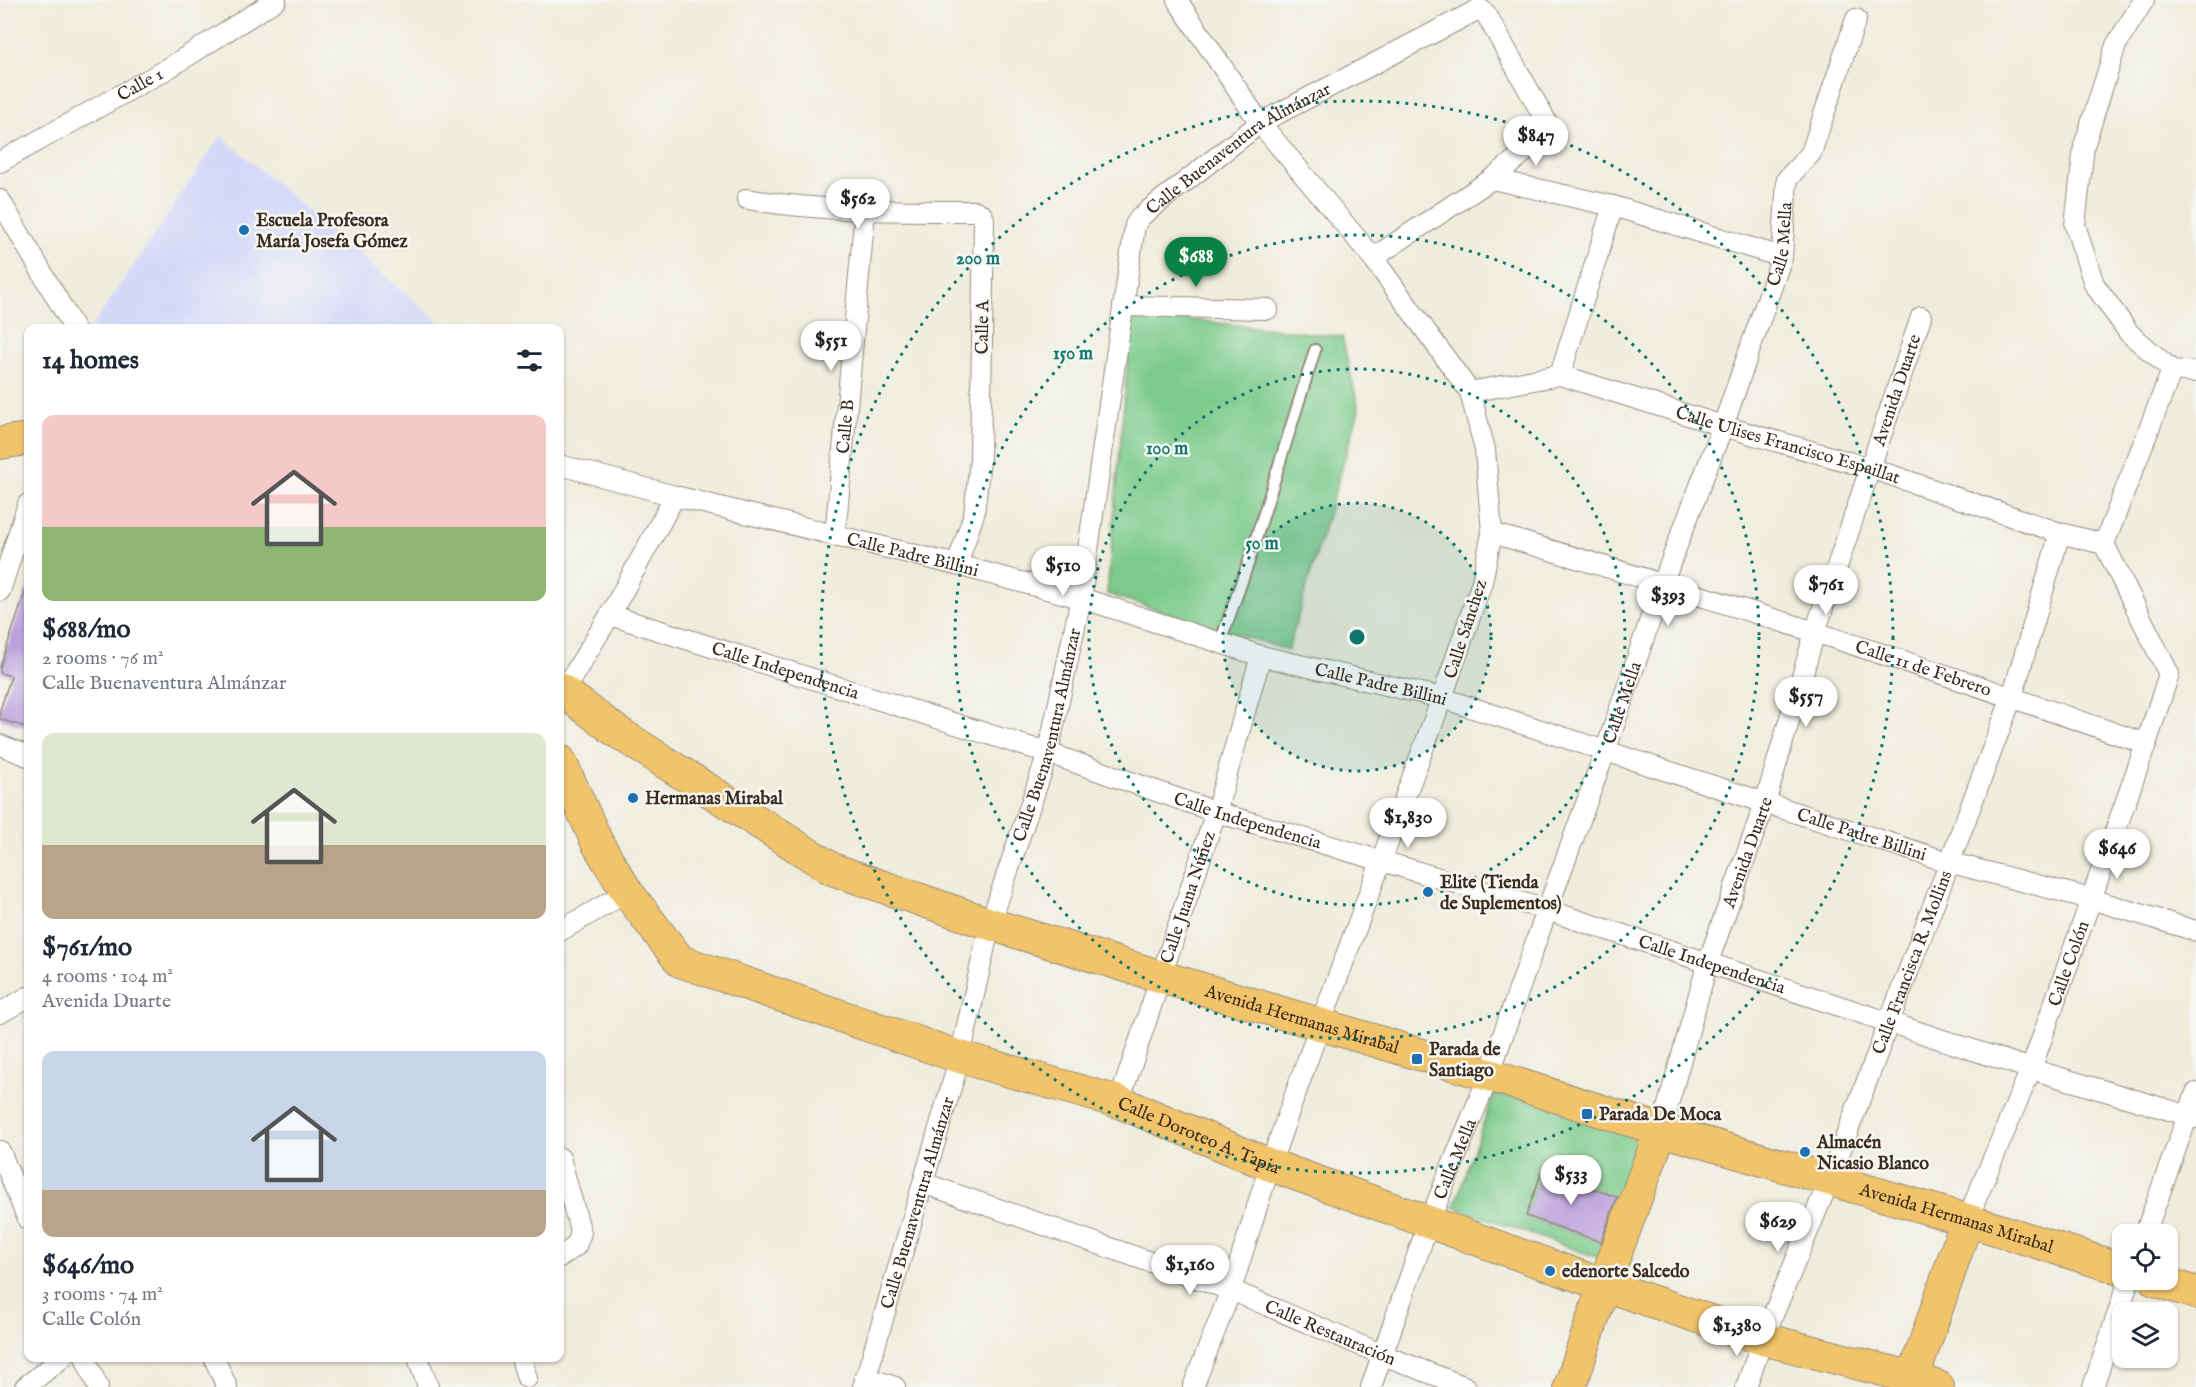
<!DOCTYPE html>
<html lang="en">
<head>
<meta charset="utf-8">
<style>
  :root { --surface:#fff; --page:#f2f2f3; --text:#1f2937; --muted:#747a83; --accent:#0b8043 }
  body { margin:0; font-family:"IM FELL English",serif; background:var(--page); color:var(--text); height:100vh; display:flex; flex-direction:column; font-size:22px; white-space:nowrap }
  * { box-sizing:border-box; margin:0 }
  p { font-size:20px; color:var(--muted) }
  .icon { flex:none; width:33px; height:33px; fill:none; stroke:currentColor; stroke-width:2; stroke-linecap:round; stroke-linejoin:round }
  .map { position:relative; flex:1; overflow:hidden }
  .panel { position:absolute; left:24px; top:324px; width:540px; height:1038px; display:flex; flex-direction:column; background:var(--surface); border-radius:12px; box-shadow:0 2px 4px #0004 }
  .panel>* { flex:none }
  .buttons { position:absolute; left:2112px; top:1224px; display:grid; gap:12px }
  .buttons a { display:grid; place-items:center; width:66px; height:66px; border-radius:12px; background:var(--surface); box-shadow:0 2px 4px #0004; font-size:30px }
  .price { position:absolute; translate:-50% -51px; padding:0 14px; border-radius:21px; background:#fff; color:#222; font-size:20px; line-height:39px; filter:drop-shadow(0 2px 3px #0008) }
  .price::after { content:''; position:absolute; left:50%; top:36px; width:18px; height:14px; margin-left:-9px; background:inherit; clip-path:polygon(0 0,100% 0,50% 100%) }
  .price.selected { background:var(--accent); color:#fff }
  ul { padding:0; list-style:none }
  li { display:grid; align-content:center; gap:12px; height:318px; padding:0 18px }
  li span { display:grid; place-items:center; height:186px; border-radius:12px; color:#555 }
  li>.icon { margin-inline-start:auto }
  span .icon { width:108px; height:108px; fill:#fffc; stroke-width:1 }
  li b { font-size:26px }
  h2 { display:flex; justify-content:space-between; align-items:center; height:72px; padding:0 18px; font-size:26px }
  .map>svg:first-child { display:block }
</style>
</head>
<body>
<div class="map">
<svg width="2196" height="1387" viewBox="0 0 2196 1387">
  <rect width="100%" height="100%" fill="#f6f6f2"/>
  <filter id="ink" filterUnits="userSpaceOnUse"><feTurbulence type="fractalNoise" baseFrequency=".0167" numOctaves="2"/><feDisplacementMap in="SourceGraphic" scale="12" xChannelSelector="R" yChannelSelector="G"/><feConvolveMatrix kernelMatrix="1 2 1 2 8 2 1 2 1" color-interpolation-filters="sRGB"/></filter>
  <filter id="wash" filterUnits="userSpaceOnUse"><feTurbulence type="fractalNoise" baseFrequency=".008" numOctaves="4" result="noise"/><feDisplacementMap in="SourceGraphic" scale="24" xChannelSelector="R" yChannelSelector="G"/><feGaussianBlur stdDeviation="1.35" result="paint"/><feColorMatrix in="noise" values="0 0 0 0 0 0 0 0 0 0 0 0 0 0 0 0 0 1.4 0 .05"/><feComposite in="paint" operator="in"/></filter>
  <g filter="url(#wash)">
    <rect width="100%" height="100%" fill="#efecdb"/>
    <path fill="#d4d8f9" d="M221 136 440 323 436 328H91Z"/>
    <path fill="#7ccb8b" stroke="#5c7a54" stroke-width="1.5" d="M1132 313 1342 337 1359 410 1288 650 1107 594Z
      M1497 1084 1643 1135 1621 1199 1542 1171 1526 1216 1605 1243 1599 1258 1454 1207Z"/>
    <g id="blocks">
      <path fill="#b595da" d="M26 590 28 591V728L0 719V710L11 676 0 673V667Z
        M1542 1171 1617 1197 1601 1242 1526 1216Z"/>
    </g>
  </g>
  <g filter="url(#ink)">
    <use href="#blocks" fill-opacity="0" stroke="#958b7c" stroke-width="1.5"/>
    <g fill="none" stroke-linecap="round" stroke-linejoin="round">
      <g stroke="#958b7c" stroke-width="14">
        <path id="lane" d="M1220 643 1249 561 1315 350"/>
      </g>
      <g stroke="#958b7c" stroke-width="22">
        <g id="street">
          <path d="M1177 0 1260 123 1373 258 1470 392 1485 450 1492 533 1482 582 1442 698 1320 1025 1270 1165 1231 1290 1193 1387"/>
          <path d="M2144 0 2116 45 2084 146 2075 225 2094 284 2129 333 2172 370 2196 372"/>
          <path id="s1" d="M0 162 167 69 276 0"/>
          <path d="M747 199C823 212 899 211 976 211L982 215 984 219 980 460 974 514 957 565"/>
          <path d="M0 200 74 328"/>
          <path d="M1373 258 1492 179 1613 206 1782 257"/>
          <path d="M1123 306 1268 309"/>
          <path d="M1560 375 1613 206"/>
          <path id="s2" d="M1470 392 1560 375 1723 426 1870 468 2060 533 2104 544"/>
          <path id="s3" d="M560 465 675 496 957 565 1081 598 1261 656 1442 698 1948 862 2091 899 2196 931"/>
          <path id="s4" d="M1492 533C1712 597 1930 668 2146 744"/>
          <path id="s5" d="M835 536 865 211"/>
          <path d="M2104 544 2172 370"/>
          <path d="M0 591 28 504"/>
          <path id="s6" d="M610 615 1048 753 1216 812 1547 910 2031 1069 2196 1118"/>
          <path d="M560 694 563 692 610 615 675 496"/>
          <path d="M0 745 28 756"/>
          <path d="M560 931 627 892"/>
          <path d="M0 1013 28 997"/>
          <path id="s7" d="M1119 1102 1216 812 1261 656"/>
          <path id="s8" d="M1661 1130 1708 962 1765 803 1815 632 1921 317"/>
          <path d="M0 1151 28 1220"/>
          <path d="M560 1158 581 1233 576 1246 560 1257"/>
          <path id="s9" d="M923 1183 1231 1290 1383 1355 1466 1387"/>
          <path id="s10" d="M1967 1220 2031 1069 2146 744 2169 674 2104 544"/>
          <path d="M2145 1234 2196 1093"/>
          <path d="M85 1358 98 1387"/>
          <path d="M214 1358 227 1387"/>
          <path d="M418 1358 428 1387"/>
          <path d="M521 1358 527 1378"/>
          <path d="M865 1377 895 1387"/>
          <path d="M25 1387 62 1358"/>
          <path id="s11" d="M863 1387 960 1057 990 924 1048 753 1081 598 1135 225 1140 217 1260 123 1477 10H1482L1486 14 1546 121 1547 130 1544 136 1492 179"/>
          <path id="s12" d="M1371 1387 1429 1222 1489 1075 1547 910 1605 752 1663 582 1723 426 1782 257 1787 179 1811 153 1856 19"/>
          <path id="s13" d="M1746 1387 1763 1339 1829 1181 2012 697 2060 533"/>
          <path d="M2093 1387 2129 1280"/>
        </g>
      </g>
      <g stroke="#958b7c" stroke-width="34">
        <g id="primary">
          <path d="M0 443 28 439"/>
          <path id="s14" d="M560 689 616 731 832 869 990 924 1162 977 1489 1075 1661 1130 1967 1220 2122 1269"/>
          <path id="s15" d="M560 761 598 844 627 892 680 961 960 1057 1119 1102 1270 1165 1604 1285 1763 1339 1914 1378 1938 1387"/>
          <path d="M2155 1280 2196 1293"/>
          <path d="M1570 1387 1604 1285 1661 1130"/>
          <path d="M1910 1387 1967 1220"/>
        </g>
      </g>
      <use href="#lane" stroke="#fff" stroke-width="10"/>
      <use href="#street" stroke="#fff" stroke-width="20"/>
      <use href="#primary" stroke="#f1c36a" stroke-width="32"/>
    </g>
  </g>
  <circle cx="1357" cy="637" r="134" fill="#0f766e" fill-opacity=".12"/>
  <g fill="none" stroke="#0f766e" stroke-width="3" stroke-dasharray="3 6">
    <circle cx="1357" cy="637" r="134"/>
    <circle cx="1357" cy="637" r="268"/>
    <circle cx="1357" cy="637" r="402"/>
    <circle cx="1357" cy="637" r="536"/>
  </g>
  <g fill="#1f6fb2" stroke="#f6f6f2" stroke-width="2">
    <circle cx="244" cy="230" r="6"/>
    <circle cx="633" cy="798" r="6"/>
    <circle cx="1428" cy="892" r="6"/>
    <rect x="1411" y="1053" width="12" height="12" rx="3"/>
    <rect x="1581" y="1108" width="12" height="12" rx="3"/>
    <circle cx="1805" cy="1152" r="6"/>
    <circle cx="1550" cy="1271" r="6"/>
  </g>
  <g text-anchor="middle" stroke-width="5" stroke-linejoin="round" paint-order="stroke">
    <g font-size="18" fill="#3b2a1e" stroke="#f6f6f2">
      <text dy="6" stroke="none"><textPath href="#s1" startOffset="160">Calle 1</textPath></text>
      <text dy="6" stroke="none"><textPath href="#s11" startOffset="1326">Calle Buenaventura Almánzar</textPath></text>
      <text dy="6" stroke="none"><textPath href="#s12" startOffset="1215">Calle Mella</textPath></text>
      <text transform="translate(982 327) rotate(-89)" y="6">Calle A</text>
      <text dy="6" stroke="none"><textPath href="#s8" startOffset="777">Avenida Duarte</textPath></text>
      <text dy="6" stroke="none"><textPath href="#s5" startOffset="110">Calle B</textPath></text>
      <text dy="6" stroke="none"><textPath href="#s2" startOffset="330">Calle Ulises Francisco Espaillat</textPath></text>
      <text dy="6" stroke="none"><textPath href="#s3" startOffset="364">Calle Padre Billini</textPath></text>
      <text transform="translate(1465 629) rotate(-72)" y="6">Calle Sánchez</text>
      <text dy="6" stroke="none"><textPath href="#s4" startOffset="452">Calle 11 de Febrero</textPath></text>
      <text dy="6" stroke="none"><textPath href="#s6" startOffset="184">Calle Independencia</textPath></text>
      <text dy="6" stroke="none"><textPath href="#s3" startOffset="850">Calle Padre Billini</textPath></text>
      <text dy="6" stroke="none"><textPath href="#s12" startOffset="729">Calle Mella</textPath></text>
      <text dy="6" stroke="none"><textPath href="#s11" startOffset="678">Calle Buenaventura Almánzar</textPath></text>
      <text dy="6" stroke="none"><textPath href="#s6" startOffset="670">Calle Independencia</textPath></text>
      <text dy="6" stroke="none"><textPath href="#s3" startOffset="1354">Calle Padre Billini</textPath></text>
      <text dy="6" stroke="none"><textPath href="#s8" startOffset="291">Avenida Duarte</textPath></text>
      <text dy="6" stroke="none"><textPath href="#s7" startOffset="216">Calle Juana Núñez</textPath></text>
      <text dy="6" stroke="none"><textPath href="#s13" startOffset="456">Calle Francisca R. Mollins</textPath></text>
      <text dy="6" stroke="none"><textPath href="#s6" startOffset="1156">Calle Independencia</textPath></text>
      <text dy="6" stroke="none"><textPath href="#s10" startOffset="276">Calle Colón</textPath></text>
      <text dy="6" stroke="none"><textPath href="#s14" startOffset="820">Avenida Hermanas Mirabal</textPath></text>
      <text dy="6" stroke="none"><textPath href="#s15" startOffset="782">Calle Doroteo A. Tapia</textPath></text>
      <text dy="6" stroke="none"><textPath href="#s12" startOffset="243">Calle Mella</textPath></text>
      <text dy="6" stroke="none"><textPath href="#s11" startOffset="192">Calle Buenaventura Almánzar</textPath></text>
      <text dy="6" stroke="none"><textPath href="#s14" startOffset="1504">Avenida Hermanas Mirabal</textPath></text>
      <text dy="6" stroke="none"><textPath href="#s9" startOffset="434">Calle Restauración</textPath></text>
    </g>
    <g font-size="18" font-weight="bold" fill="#3b2a1e" stroke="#f6f6f2" text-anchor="start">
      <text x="256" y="226">Escuela Profesora<tspan x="256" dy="21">María Josefa Gómez</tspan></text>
      <text x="645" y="804">Hermanas Mirabal</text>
      <text x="1440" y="888">Elite (Tienda<tspan x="1440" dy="21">de Suplementos)</tspan></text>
      <text x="1429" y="1055">Parada de<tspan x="1429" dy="21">Santiago</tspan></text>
      <text x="1599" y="1120">Parada De Moca</text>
      <text x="1817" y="1148">Almacén<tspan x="1817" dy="21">Nicasio Blanco</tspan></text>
      <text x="1562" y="1277">edenorte Salcedo</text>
    </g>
  </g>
  <circle cx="1357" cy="637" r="9" fill="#0f766e" stroke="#f6f6f2" stroke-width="3"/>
  <g font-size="18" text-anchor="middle" font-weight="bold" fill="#0f766e" stroke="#f6f6f2" stroke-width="5" stroke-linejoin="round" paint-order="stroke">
    <text x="978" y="264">200 m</text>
    <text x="1073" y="359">150 m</text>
    <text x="1167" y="454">100 m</text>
    <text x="1262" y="549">50 m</text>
  </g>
</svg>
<div class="buttons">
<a><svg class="icon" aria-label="locate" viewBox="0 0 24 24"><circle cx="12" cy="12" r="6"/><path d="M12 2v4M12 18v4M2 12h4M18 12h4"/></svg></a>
<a><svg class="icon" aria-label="layers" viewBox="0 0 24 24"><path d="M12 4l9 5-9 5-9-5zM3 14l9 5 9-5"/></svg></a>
</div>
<b class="price" style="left:1536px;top:167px">$847</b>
<b class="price" style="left:858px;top:230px">$562</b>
<b class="price selected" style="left:1196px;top:288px">$688</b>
<b class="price" style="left:831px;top:372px">$551</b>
<b class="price" style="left:1063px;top:597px">$510</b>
<b class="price" style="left:1826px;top:616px">$761</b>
<b class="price" style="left:1668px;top:627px">$393</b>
<b class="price" style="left:1806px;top:728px">$557</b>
<b class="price" style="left:1408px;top:849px">$1,830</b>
<b class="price" style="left:2117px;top:880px">$646</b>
<b class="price" style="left:1571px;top:1206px">$533</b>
<b class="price" style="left:1778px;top:1253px">$629</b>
<b class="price" style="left:1190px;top:1296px">$1,160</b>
<b class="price" style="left:1737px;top:1357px">$1,380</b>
<section class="panel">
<h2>14 homes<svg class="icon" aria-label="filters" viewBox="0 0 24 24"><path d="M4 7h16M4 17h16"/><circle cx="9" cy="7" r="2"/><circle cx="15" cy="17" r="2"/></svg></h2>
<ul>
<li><span style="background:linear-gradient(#f6c9c9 60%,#8fb573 0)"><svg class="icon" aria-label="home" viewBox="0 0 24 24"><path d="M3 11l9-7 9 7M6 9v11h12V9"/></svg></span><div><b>$688/mo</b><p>2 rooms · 76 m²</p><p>Calle Buenaventura Almánzar</p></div></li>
<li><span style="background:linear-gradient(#dfe7d0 60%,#b9a48a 0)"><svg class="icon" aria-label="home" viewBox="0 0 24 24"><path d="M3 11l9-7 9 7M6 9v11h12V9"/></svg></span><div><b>$761/mo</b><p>4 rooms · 104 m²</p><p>Avenida Duarte</p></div></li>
<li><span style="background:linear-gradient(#c9d6e8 75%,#b9a48a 0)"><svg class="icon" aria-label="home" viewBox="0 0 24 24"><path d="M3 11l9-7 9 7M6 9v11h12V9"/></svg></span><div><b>$646/mo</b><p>3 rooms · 74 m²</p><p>Calle Colón</p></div></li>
</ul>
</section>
</div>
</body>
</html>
